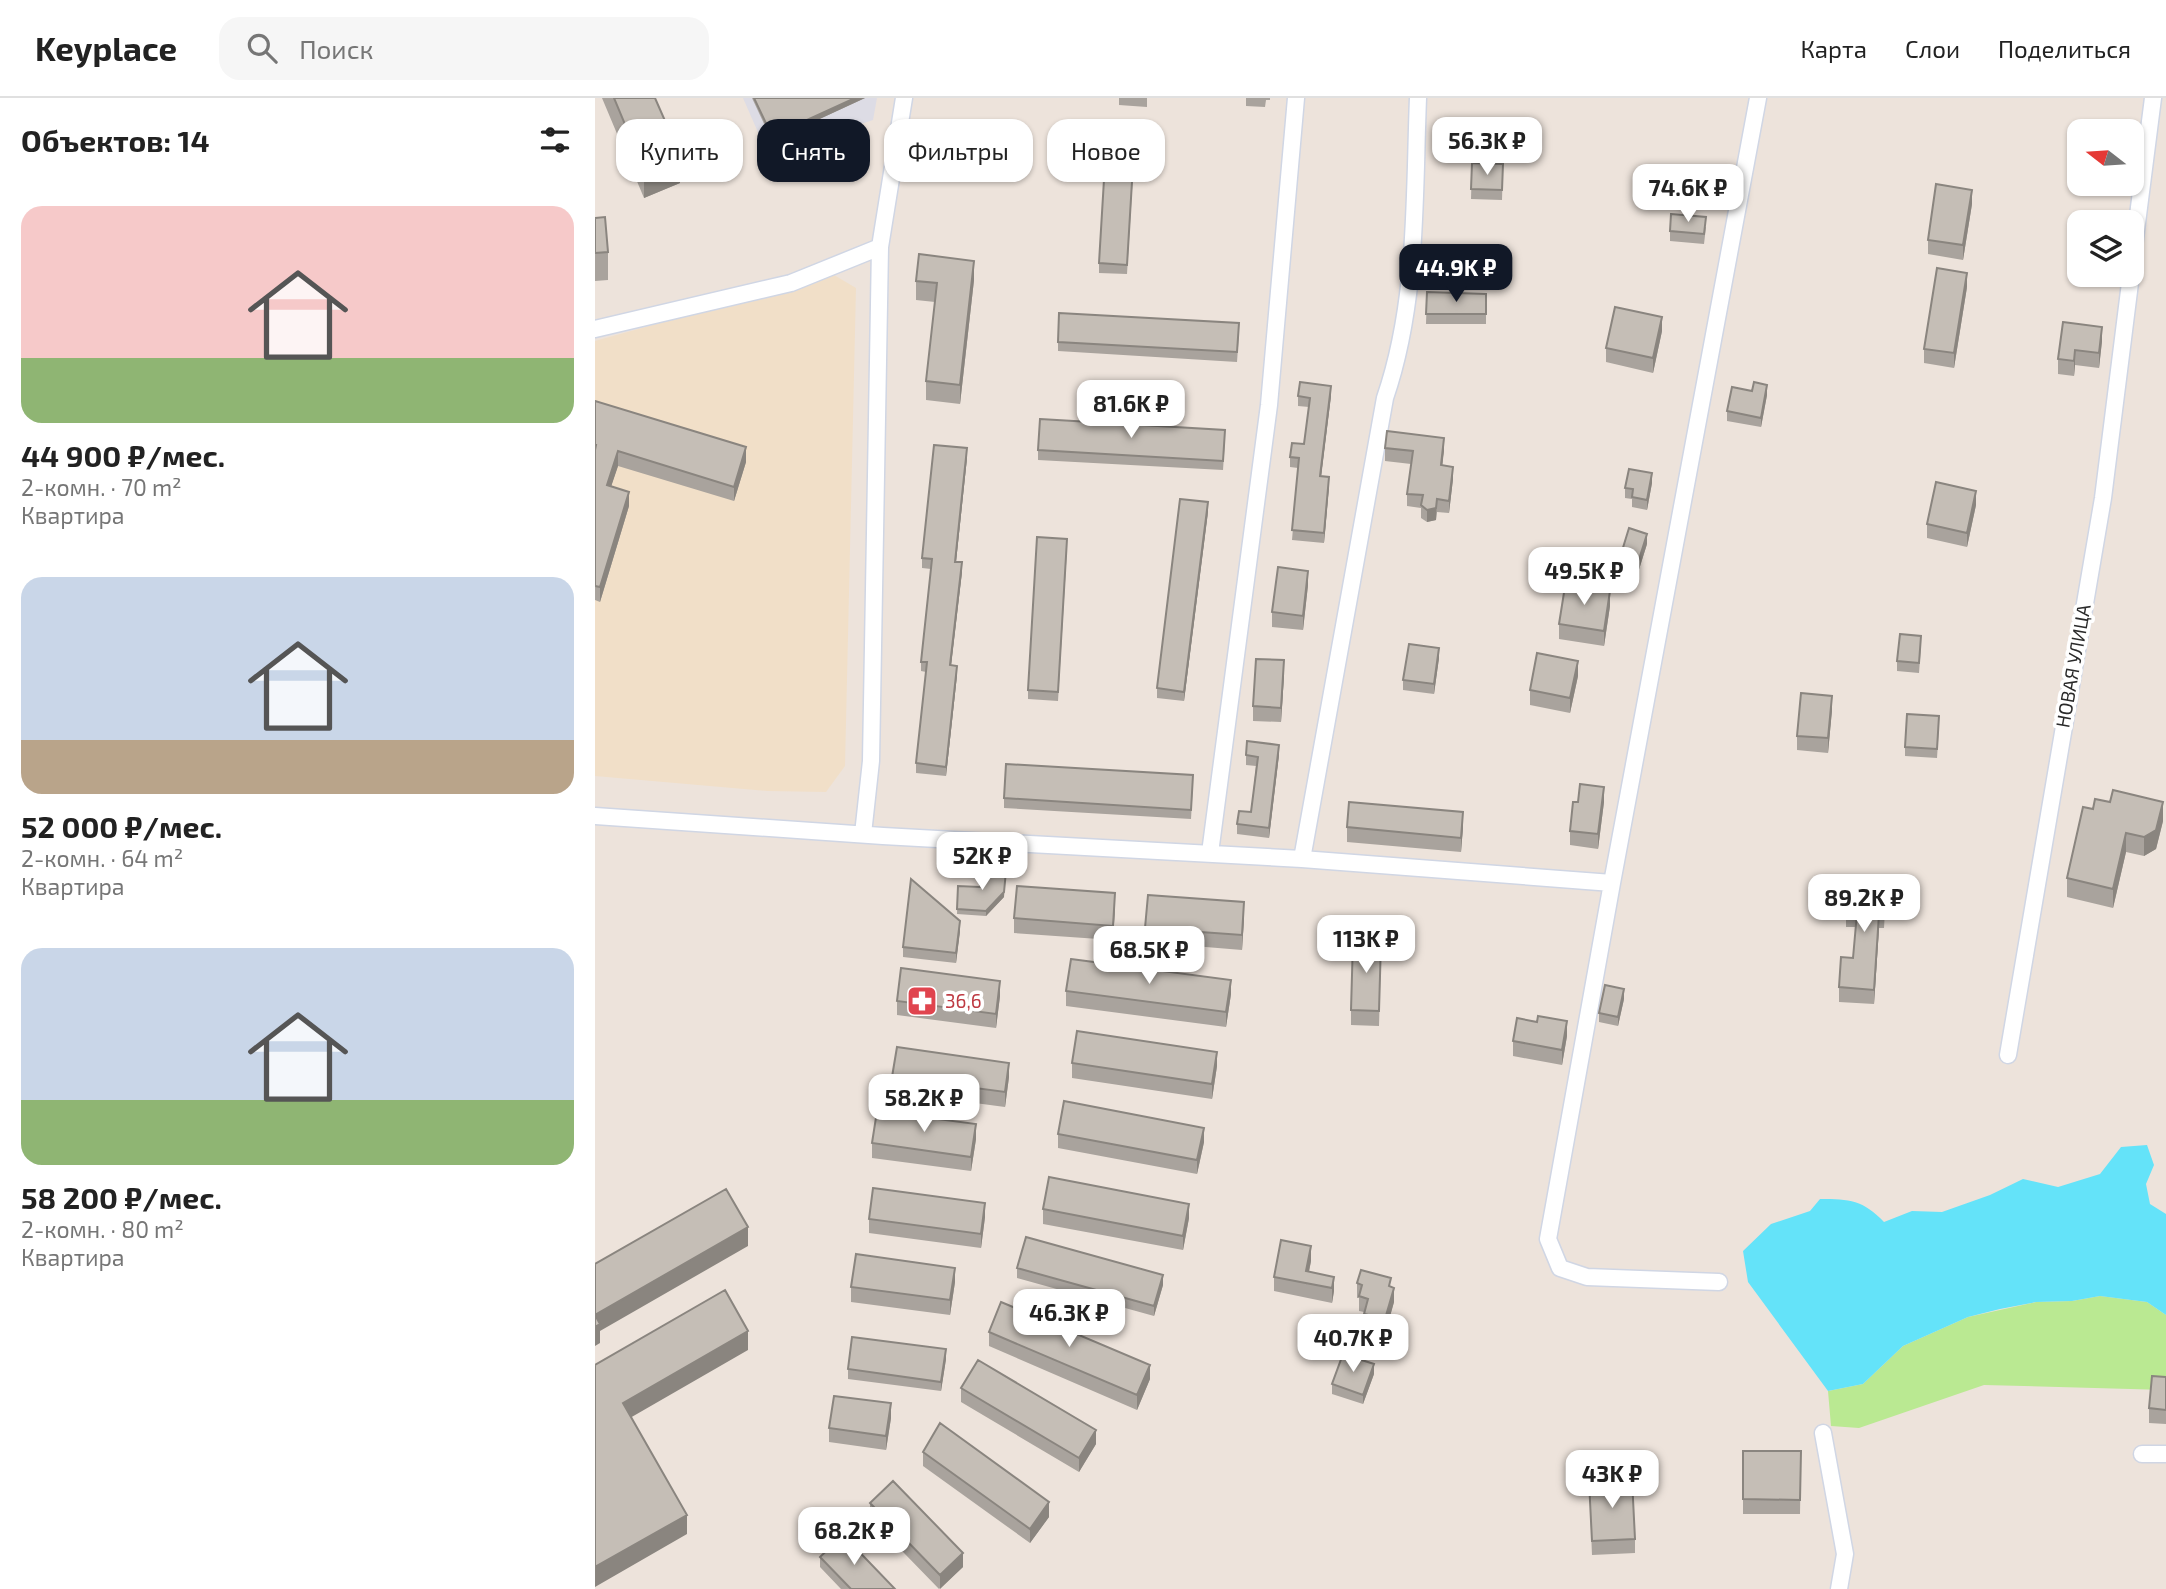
<!DOCTYPE html>
<html lang="ru">
<head>
<meta charset="utf-8">
<style>
  :root { --surface:#fff; --page:#f6f6f6; --text:#222; --muted:#767676; --line:#e0e0e0; --accent:#111827 }
  body { margin:0; font-family:"Exo 2",sans-serif; background:var(--page); color:var(--text); height:100vh; display:flex; flex-direction:column; font-size:26px; white-space:nowrap }
  * { box-sizing:border-box; margin:0 }
  p { font-size:23px; color:var(--muted) }
  .icon { flex:none; width:38px; height:38px; fill:none; stroke:currentColor; stroke-width:2; stroke-linecap:round; stroke-linejoin:round }
  .map { position:relative; flex:1; overflow:hidden }
  .drawer { display:flex; flex-direction:column; background:var(--surface); width:595px }
  .drawer>* { flex:none }
  .guide { position:absolute; left:21px; top:21px; width:665px; height:63px; display:flex; gap:14px }
  .needle { width:46px; rotate:287deg }
  .tools { position:absolute; left:1472px; top:21px; display:grid; gap:14px }
  .tools a { display:grid; place-items:center; width:77px; height:77px; border-radius:14px; background:var(--surface); box-shadow:0 2px 5px #0004; font-size:35px }
  .price { position:absolute; translate:-50% -60px; padding:0 16px; border-radius:14px; background:#fff; color:#222; font-size:23px; line-height:46px; filter:drop-shadow(0 2px 4px #0008) }
  .price::after { content:''; position:absolute; left:50%; top:42px; width:21px; height:16px; margin-left:-10px; background:inherit; clip-path:polygon(0 0,100% 0,50% 100%) }
  .price.active { background:var(--accent); color:#fff }
  ul { padding:0; list-style:none }
  li { display:grid; align-content:center; gap:14px; height:371px; padding:0 21px }
  li span { display:grid; place-items:center; height:217px; border-radius:21px; color:#555 }
  li>.icon { margin-inline-start:auto }
  span .icon { width:126px; height:126px; fill:#fffc; stroke-width:1 }
  li b { font-size:30px }
  h2 { display:flex; justify-content:space-between; align-items:center; height:84px; padding:0 21px; font-size:30px }
  .tag { padding:0 24px; border-radius:21px; background:var(--surface); box-shadow:0 2px 5px #0004; font-size:24px; line-height:63px }
  .tag.active { background:var(--accent); color:#fff }
  header { display:flex; align-items:center; gap:42px; box-sizing:border-box; height:98px; padding:0 35px; background:var(--surface); border-bottom:2px solid var(--line) }
  header strong { font-size:33px }
  nav { display:flex; gap:38px; margin-inline-start:auto; font-size:24px }
  .search { width:490px; height:63px; background:var(--page); display:flex; align-items:center; gap:18px; box-sizing:border-box; padding:0 24px; border-radius:21px; color:var(--muted); font-size:26px }
  main { display:flex; flex:1; min-height:0 }
  .map>svg:first-child { display:block }
</style>
</head>
<body>
<header>
<strong>Keyplace</strong>
<div class="search"><svg class="icon" aria-label="search" viewBox="0 0 24 24"><circle cx="10" cy="10" r="6"/><path d="M15 15l6 6"/></svg>Поиск</div>
<nav><a>Карта</a><a>Слои</a><a>Поделиться</a></nav>
</header>
<main>
<section class="drawer">
<h2>Объектов: 14<svg class="icon" aria-label="filters" viewBox="0 0 24 24"><path d="M4 7h16M4 17h16"/><circle cx="9" cy="7" r="2"/><circle cx="15" cy="17" r="2"/></svg></h2>
<ul>
<li><span style="background:linear-gradient(#f6c9c9 70%,#8fb573 0)"><svg class="icon" aria-label="home" viewBox="0 0 24 24"><path d="M3 11l9-7 9 7M6 9v11h12V9"/></svg></span><div><b>44 900 ₽/мес.</b><p>2-комн. · 70 m²</p><p>Квартира</p></div></li>
<li><span style="background:linear-gradient(#c9d6e8 75%,#b9a48a 0)"><svg class="icon" aria-label="home" viewBox="0 0 24 24"><path d="M3 11l9-7 9 7M6 9v11h12V9"/></svg></span><div><b>52 000 ₽/мес.</b><p>2-комн. · 64 m²</p><p>Квартира</p></div></li>
<li><span style="background:linear-gradient(#c9d6e8 70%,#8fb573 0)"><svg class="icon" aria-label="home" viewBox="0 0 24 24"><path d="M3 11l9-7 9 7M6 9v11h12V9"/></svg></span><div><b>58 200 ₽/мес.</b><p>2-комн. · 80 m²</p><p>Квартира</p></div></li>
</ul>
</section>
<div class="map">
<svg width="1571" height="1491" viewBox="0 0 1571 1491">
  <rect width="100%" height="100%" fill="#ede3db"/>
  <path fill="#dddce5" d="M148 0H282L278 22 173 57Z"/>
  <path fill="#f1dfc8" d="M239 177 261 190 250 668 231 694 173 693 0 678V243Z"/>
  <path fill="#bae992" d="M1505 1198 1552 1204 1571 1217V1292L1389 1287 1264 1330 1236 1328 1233 1293 1268 1286 1308 1248 1373 1219 1441 1204 1477 1203Z"/>
  <path fill="#64e3f9" d="M1552 1047 1559 1067 1551 1086 1555 1106 1571 1116V1217L1552 1204 1505 1198 1477 1203 1441 1204 1405 1211 1373 1219 1308 1248 1268 1286 1233 1293 1153 1184 1148 1153 1176 1126 1215 1113 1225 1101C1255 1101 1268 1102 1289 1124L1317 1113 1347 1114 1395 1097 1428 1081 1463 1089 1505 1076 1526 1049Z"/>
  <g fill="none" stroke-linecap="round" stroke-linejoin="round">
    <g stroke="#d0d6e4" stroke-width="19">
      <path id="street" d="M1536 172 1558 0
        M0 231 196 185 285 149
        M0 718 288 738 707 761 1017 785
        M268 736 276 663 285 149 309 0
        M615 755 674 307 701 0
        M707 761 790 300C823 204 819 100 823 0
        M1413 957 1508 400 1536 177
        M1124 1184 992 1179 965 1170 953 1141 1017 785 1163 0
        M1228 1335 1250 1456 1244 1491
        M1547 1356H1571"/>
    </g>
    <use href="#street" stroke="#fff" stroke-width="16"/>
  </g>
  <path fill="#a9a39d" d="M7 0H60L85 85 49 100Z
    M157 0H270L177 43Z
    M524 0H552V9L524 7Z
    M651 0H675V2H671L670 9 651 8Z
    M539 60 532 176 504 175V165Z
    M877 65 908 66 907 102 876 101Z
    M1377 106 1368 162 1333 156V142Z
    M0 120 13 154V182L0 183Z
    M1111 129 1109 146 1075 143V133Z
    M379 182 365 306 331 302V283L340 204 321 202V183Z
    M1372 189 1359 270 1329 265V251Z
    M832 194 891 196V226H831Z
    M1507 229V243L1504 270 1480 267 1479 278 1463 276V261Z
    M1067 233 1058 275 1011 264V250Z
    M644 235 642 264 463 253V244Z
    M1172 297 1166 329 1132 323V313Z
    M703 298H736L726 378 734 388 729 445 697 442 703 370 695 369V359L709 346 714 309 703 308Z
    M0 303 151 364 139 403 23 368 16 388 34 408 5 504 0 502Z
    M630 342 628 372 443 362V352Z
    M790 350 849 352 847 367 858 381 854 415 842 414 841 422 832 424 826 420V410L812 408V396L816 366 790 363Z
    M372 360 361 464 367 474 356 567 362 577 351 678 321 675V665L331 574 326 573V564L336 471 327 470V460Z
    M1057 385 1052 412 1037 409V401L1030 400V390Z
    M1381 407 1372 449 1332 440V426Z
    M613 414 589 603 562 600V590Z
    M1052 446 1041 481 1023 475V466Z
    M472 451 463 603 433 601V592Z
    M713 487 708 532 677 529V514Z
    M988 489 1015 508 1009 548 964 541V526Z
    M1326 548 1324 575 1302 573V563Z
    M844 560 839 596 808 592V582Z
    M689 577 686 624 658 623V608Z
    M983 578 975 615 935 607V592Z
    M1237 612 1233 655 1202 652V638Z
    M1344 628 1342 660 1310 658V649Z
    M651 657H684L674 740 642 736V726L656 714 661 668 651 667Z
    M598 686 596 721 409 710V700Z
    M983 704H1009L1003 751 975 747V733Z
    M1498 711 1568 723 1561 751 1549 758 1531 754 1518 810 1472 799V780Z
    M752 729H868L866 754 752 744Z
    M363 788 409 799 391 818 362 816Z
    M1291 795 1289 830H1284L1279 906 1244 904V889L1258 860 1261 829H1251V814Z
    M520 809 518 842 419 835V820Z
    M649 819 647 852 550 844V830Z
    M365 833 361 865 308 859V849Z
    M786 858 784 928 756 927V912Z
    M471 893 636 896 631 929 471 908Z
    M405 898 401 930 302 917V903Z
    M1029 901 1023 928 1004 924V915Z
    M972 938 967 967 918 958V943Z
    M477 965 622 968 617 1001 477 980Z
    M297 979H414L410 1009 297 994Z
    M463 1036 609 1044 602 1076 463 1050Z
    M381 1041 376 1073 277 1060V1045Z
    M448 1111 594 1120 588 1152 448 1126Z
    M390 1119 386 1150 274 1135V1121Z
    M716 1163 714 1174 739 1179V1193L737 1205 679 1193V1179Z
    M422 1170 568 1187 559 1218 422 1180Z
    M360 1184 355 1217 256 1204V1189Z
    M762 1185 796 1189 799 1204 790 1236 769 1230V1214L764 1213V1200H762Z
    M394 1234 555 1281 542 1312 394 1248Z
    M351 1261 346 1293 253 1281V1271Z
    M779 1276 768 1306 737 1296V1286Z
    M1571 1279V1326L1554 1325V1310Z
    M366 1290 501 1346 484 1374 366 1304Z
    M296 1320 291 1352 234 1344V1330Z
    M1148 1353H1206L1205 1416H1148Z
    M328 1354 454 1419 435 1445 328 1368Z
    M994 1383 1040 1441V1455L997 1457Z
    M275 1405 368 1469 344 1491 275 1420Z
    M225 1459 300 1491H246L225 1469Z"/>
  <path fill="#8a857f" d="M260 0H270L177 43V38Z
    M85 57V85L49 100V72Z
    M1377 92V106L1368 162V147Z
    M379 163V182L365 306V287Z
    M1372 175V189L1359 270V255Z
    M1067 219V233L1058 275V260Z
    M1507 229V243L1504 270V255Z
    M1480 252V267L1479 278V263Z
    M1172 287V297L1166 329V320Z
    M736 288V298L725 388V378Z
    M849 340V352L846 380V367Z
    M151 349V364L139 403V389Z
    M372 350V360L360 473V464Z
    M23 353V368L12 401V387Z
    M858 369V381L854 415V403Z
    M1057 375V385L1052 412V402Z
    M734 379V388L729 445V435Z
    M1381 393V407L1372 449V435Z
    M34 394V408L5 504V489Z
    M842 401 841 422 832 424V412Z
    M613 404V414L589 603V594Z
    M1052 436V446L1041 481V471Z
    M367 464V474L355 577V567Z
    M713 473V487L708 532V518Z
    M1015 493V508L1009 548V533Z
    M844 550V560L839 596V586Z
    M689 562V577L686 624V610Z
    M983 563V578L975 615V600Z
    M362 568V577L351 678V669Z
    M1237 598V612L1233 655V640Z
    M684 647V657L674 740V730Z
    M1009 689V704L1003 751V736Z
    M1568 704V723L1561 751 1549 758V739Z
    M868 714V729L866 754V740Z
    M1531 735V754L1518 810V791Z
    M411 773 409 799 391 818V813Z
    M520 795V809L518 842V828Z
    M649 804V819L647 852V837Z
    M1284 816V830L1279 906V892Z
    M365 823V833L361 865V855Z
    M636 882V896L631 929V914Z
    M405 883V898L401 930V916Z
    M1029 891V901L1023 928V919Z
    M972 923V938L967 967V952Z
    M622 954V968L617 1001V986Z
    M414 965V979L410 1009V994Z
    M381 1026V1041L376 1073V1059Z
    M609 1030V1044L602 1076V1062Z
    M390 1105V1119L386 1150V1136Z
    M594 1106V1120L588 1152V1138Z
    M153 1129V1148L5 1233V1245L0 1248V1217Z
    M716 1148V1163L711 1187V1173Z
    M360 1170V1184L355 1217V1202Z
    M568 1177V1187L559 1218V1208Z
    M739 1179V1193L737 1205V1190Z
    M799 1190V1204L790 1236V1221Z
    M153 1233V1252L28 1324V1305Z
    M351 1251V1261L346 1293V1284Z
    M779 1266V1276L768 1306V1297Z
    M555 1267V1281L542 1312V1297Z
    M296 1305V1320L291 1352V1338Z
    M501 1332V1346L484 1374V1360Z
    M454 1404V1419L435 1445V1431Z
    M92 1417V1436L0 1489V1469Z
    M368 1455V1469L345 1491V1477Z"/>
  <path fill="#c5beb6" stroke="#8a857f" stroke-width="2" d="M19 0H60L85 57 49 72Z
    M159 0H260L177 38Z
    M511 48 539 50 532 167 504 165Z
    M877 65 908 66 907 92 876 91Z
    M1341 86 1377 92 1368 147 1333 142Z
    M1076 116 1111 119 1109 136 1075 133Z
    M10 119 13 154 0 155V120Z
    M324 156 379 163 365 287 331 283 342 185 321 183Z
    M1342 170 1372 175 1359 255 1329 251Z
    M832 194 891 196V216H831Z
    M1020 209 1067 219 1058 260 1011 250Z
    M464 215 644 225 642 254 463 244Z
    M1468 224 1507 229 1504 255 1480 252 1479 263 1463 261Z
    M705 284 736 288 725 378 734 379 729 435 697 432 704 360 695 359 697 345 709 346 715 300 703 298Z
    M1159 284 1172 287 1166 320 1132 313 1137 289 1157 293Z
    M0 303 151 349 139 389 23 353 12 387 34 394 5 489 0 488V352L1 347H0Z
    M445 321 630 332 628 363 443 352Z
    M792 333 849 340 846 367 858 369 854 403 842 401 841 410 832 412 826 407 828 397 812 396 818 353 790 350Z
    M339 347 372 350 360 464H367L355 567 362 568 351 669 321 665 332 564H326L337 461 327 460Z
    M1034 371 1057 375 1052 402 1037 399 1038 391 1030 390Z
    M1341 384 1381 393 1372 435 1332 426Z
    M585 401 613 404 589 594 562 590Z
    M1034 430 1052 436 1041 471 1023 466Z
    M442 439 472 441 463 594 433 592Z
    M683 469 713 473 708 518 677 514Z
    M971 482 986 484 988 489 1015 493 1009 533 964 526Z
    M1305 536 1326 538 1324 565 1302 563Z
    M814 546 844 550 839 586 808 582Z
    M942 555 983 563 975 600 935 592Z
    M661 561 689 562 686 610 658 608Z
    M1206 595 1237 598 1233 640 1202 638Z
    M1312 616 1344 618 1342 651 1310 649Z
    M652 643 684 647 674 730 642 726 644 713 656 714 663 659 651 657Z
    M411 666 598 677 596 712 409 700Z
    M985 686 1009 689 1003 736 975 733 978 704H983Z
    M1518 692 1568 704 1561 732 1549 739 1531 735 1518 791 1472 780 1488 709 1498 711 1500 701 1515 704Z
    M754 704 868 714 866 740 752 729Z
    M387 771 411 773 409 794 391 813 362 811 363 788 385 789Z
    M1264 779 1291 781 1289 816H1284L1279 892 1244 889 1246 859 1258 860 1262 815 1251 814 1252 795H1263Z
    M316 781 365 823 361 855 308 849Z
    M422 788 520 795 518 828 419 820Z
    M553 797 649 804 647 837 550 830Z
    M758 842 786 843 784 913 756 912Z
    M476 861 636 882 631 914 471 893Z
    M306 870 405 883 401 916 302 903Z
    M1010 887 1029 891 1023 919 1004 915Z
    M943 918 972 923 967 952 918 943 922 920 942 924Z
    M482 933 622 954 617 986 477 965Z
    M302 949 414 965 410 994 297 979Z
    M469 1003 609 1030 602 1062 463 1036Z
    M282 1013 381 1026 376 1059 277 1045Z
    M454 1079 594 1106 588 1138 448 1111Z
    M278 1090 390 1105 386 1136 274 1121Z
    M131 1091 153 1129 0 1217V1166Z
    M431 1139 568 1177 559 1208 422 1170Z
    M686 1142 716 1148 711 1173 739 1179 737 1190 679 1179Z
    M261 1156 360 1170 355 1202 256 1189Z
    M766 1172 796 1180 794 1188 799 1190 790 1221 769 1216 773 1201 764 1198 767 1187 762 1185Z
    M130 1192 153 1233 28 1305 92 1417 0 1469V1267Z
    M406 1204 555 1267 542 1297 394 1234Z
    M0 1217 5 1226 0 1229Z
    M257 1239 351 1251 346 1284 253 1271Z
    M748 1256 779 1266 768 1297 737 1286Z
    M383 1262 501 1332 484 1360 366 1290Z
    M1557 1278 1571 1279V1312L1554 1310Z
    M239 1298 296 1305 291 1338 234 1330Z
    M345 1325 454 1404 435 1431 328 1354Z
    M1148 1353H1206L1205 1402 1148 1401Z
    M1037 1381 1040 1441 997 1443 994 1383Z
    M298 1383 368 1455 345 1477 275 1405Z
    M248 1437 300 1491H256L225 1459Z"/>
  <defs>
    <g id="pharmacy-square" transform="scale(1.575)"><rect x="-9" y="-9" width="18" height="18" rx="4" fill="#e0444e" stroke="#fff"/><path d="M-2-6h4v4h4v4h-4v4h-4v-4h-4v-4h4Z" fill="#fff"/></g>
  </defs>
  <g fill-rule="evenodd">
    <use href="#pharmacy-square" x="327" y="903"/>
  </g>
  <g text-anchor="middle" stroke-width="7" stroke-linejoin="round" paint-order="stroke">
    <g font-size="19" fill="#2a2a2a" stroke="#fff">
      <text transform="translate(1478 568) rotate(-80)" y="7">НОВАЯ УЛИЦА</text>
    </g>
    <g font-size="19" fill="#be3a42" stroke="#fff" text-anchor="start">
      <text x="350" y="910">36,6</text>
    </g>
  </g>
</svg>
<div class="tools">
<a><svg class="needle" viewBox="-14 -14 28 28"><path d="M0-13l5 13h-10z" fill="#e53935"/><path d="M0 13l5-13h-10z" fill="#767676"/></svg></a>
<a><svg class="icon" aria-label="layers" viewBox="0 0 24 24"><path d="M12 4l9 5-9 5-9-5zM3 14l9 5 9-5"/></svg></a>
</div>
<b class="price" style="left:892px;top:79px">56.3K ₽</b>
<b class="price" style="left:1093px;top:126px">74.6K ₽</b>
<b class="price active" style="left:861px;top:206px">44.9K ₽</b>
<b class="price" style="left:536px;top:342px">81.6K ₽</b>
<b class="price" style="left:989px;top:509px">49.5K ₽</b>
<b class="price" style="left:387px;top:794px">52K ₽</b>
<b class="price" style="left:1269px;top:836px">89.2K ₽</b>
<b class="price" style="left:771px;top:877px">113K ₽</b>
<b class="price" style="left:554px;top:888px">68.5K ₽</b>
<b class="price" style="left:329px;top:1036px">58.2K ₽</b>
<b class="price" style="left:474px;top:1251px">46.3K ₽</b>
<b class="price" style="left:758px;top:1276px">40.7K ₽</b>
<b class="price" style="left:1017px;top:1412px">43K ₽</b>
<b class="price" style="left:259px;top:1469px">68.2K ₽</b>
<div class="guide">
<a class="tag">Купить</a>
<a class="tag active">Снять</a>
<a class="tag">Фильтры</a>
<a class="tag">Новое</a>
</div>
</div>
</main>
</body>
</html>
